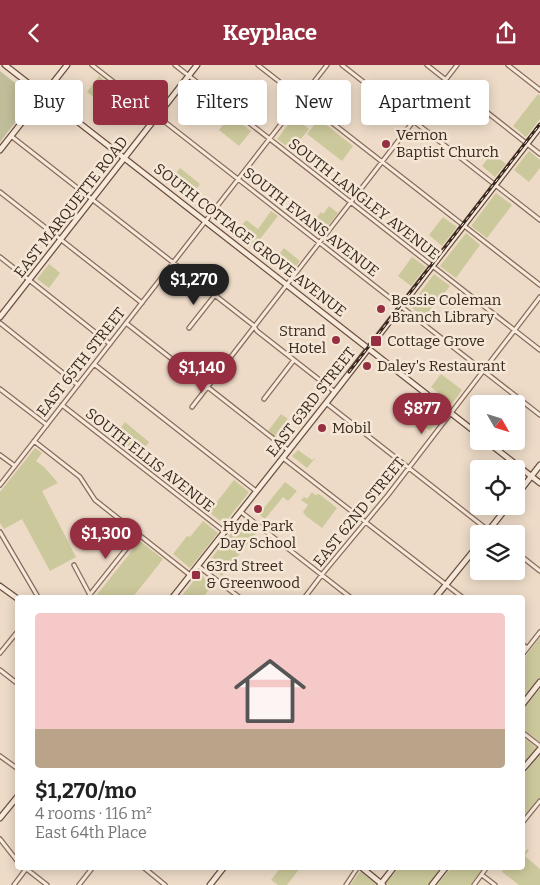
<!DOCTYPE html>
<html lang="en">
<head>
<meta charset="utf-8">
<style>
  :root { --surface:#fff; --page:#f6f6f6; --text:#222; --muted:#767676; --line:#e0e0e0; --accent:#952f41 }
  body { margin:0; font-family:Bitter,serif; background:var(--page); color:var(--text); height:100vh; display:flex; flex-direction:column; font-size:19px; white-space:nowrap }
  * { box-sizing:border-box; margin:0 }
  p { font-size:16px; color:var(--muted) }
  .icon { flex:none; width:28px; height:28px; fill:none; stroke:currentColor; stroke-width:2; stroke-linecap:round; stroke-linejoin:round }
  .map { position:relative; flex:1; overflow:hidden }
  .details { position:absolute; left:15px; top:530px; width:510px; height:275px; display:flex; flex-direction:column; background:var(--surface); border-radius:5px; box-shadow:0 2px 12px #0003 }
  .details>* { flex:none }
  .top-card { position:absolute; left:15px; top:15px; width:510px; height:45px; display:flex; gap:10px }
  .needle { width:32px; rotate:129deg }
  .tools { position:absolute; left:470px; top:330px; display:grid; gap:10px }
  .tools a { display:grid; place-items:center; width:55px; height:55px; border-radius:5px; background:var(--surface); box-shadow:0 2px 12px #0003; font-size:25px }
  .price { position:absolute; translate:-50% -42px; padding:0 11px; border-radius:18px; background:var(--accent); color:#fff; font-size:16px; line-height:32px; filter:drop-shadow(0 1px 2px #0008) }
  .price::after { content:''; position:absolute; left:50%; top:30px; width:15px; height:11px; margin-left:-8px; background:inherit; clip-path:polygon(0 0,100% 0,50% 100%) }
  .price.active { background:#222; color:#fff }
  ul { padding:0; list-style:none }
  li { display:grid; align-content:center; gap:10px; height:265px; padding:0 20px }
  li+li { border-top:1px solid var(--line) }
  li span { display:grid; place-items:center; height:155px; border-radius:5px; color:#555 }
  li>.icon { margin-inline-start:auto }
  span .icon { width:90px; height:90px; fill:#fffc; stroke-width:1 }
  li b { font-size:21px }
  .chip { padding:0 18px; border-radius:5px; background:var(--surface); box-shadow:0 2px 12px #0003; font-size:18px; line-height:45px }
  .chip.active { background:var(--accent); color:#fff }
  header { display:flex; justify-content:space-between; align-items:center; height:65px; padding:0 20px; background:var(--accent); color:#fff; font-size:22px; font-weight:700 }
  .map>svg:first-child { display:block }
</style>
</head>
<body>
<header><svg class="icon" aria-label="back" viewBox="0 0 24 24"><path d="M15 5l-7 7 7 7"/></svg>Keyplace<svg class="icon" aria-label="share" viewBox="0 0 24 24"><path d="M12 15V3M7 8l5-5 5 5M5 13v7h14v-7"/></svg></header>
<div class="map">
<svg width="540" height="820" viewBox="0 0 540 820">
  <rect width="100%" height="100%" fill="#eddbc7"/>
  <path fill="#cbc89b" d="M99 11 111 21 99 36 87 27Z
    M538 29 540 31V54L526 72 513 61Z
    M231 50 251 66 239 81 219 65Z
    M294 52 309 64 292 85 277 74Z
    M319 54 353 81 342 96 307 69Z
    M529 86 540 95V103L529 117 514 105Z
    M492 88 506 99 495 112 482 101Z
    M180 103 200 119 189 133 169 118Z
    M496 128 512 140 487 173 471 161Z
    M329 141 338 148 320 171 309 162 321 147 323 149Z
    M271 146 278 151 253 183 235 169 246 155 258 164Z
    M443 152 457 162 442 181 429 170Z
    M466 168 480 180 456 213 440 201Z
    M425 176 438 186 432 194 419 184Z
    M284 183 300 196 288 211 272 198Z
    M412 192 426 202 411 221 398 211Z
    M49 199 60 208 49 223 37 214Z
    M434 209 450 221 424 253 410 241Z
    M441 309 462 325 452 339 431 322Z
    M424 336 442 351 430 366 412 352Z
    M281 349 288 354 274 372 268 366Z
    M125 357 149 377 137 392 113 373Z
    M35 383 42 388 36 396 44 402 58 418 42 426 76 492 50 506 22 454 4 464 0 458V427Z
    M298 385 312 395 316 392 307 403 292 391Z
    M234 415 249 427 224 459 209 447Z
    M285 417 297 426 288 436 283 432 265 454 259 449Z
    M312 427 315 430 319 429 337 443 322 463 306 451 303 447 308 440 301 435 304 432 307 434Z
    M241 455 257 467 222 511 207 499Z
    M203 456 218 468 190 503 173 489 187 471 190 472Z
    M140 476 163 494 133 532H95Z
    M199 509 213 520 203 532H181Z
    M540 572V613L523 635V595Z
    M540 623V677L522 663 523 645Z
    M522 671 537 683 523 701H522Z
    M540 687V732L523 755V711Z
    M527 784 529 785 525 791 540 804V820H519L502 807 504 803 522 802 523 789Z
    M281 802H300V803L287 820H278L271 815Z
    M399 803V802L443 803 429 820H388L386 817Z
    M451 803H485L471 820H437Z
    M360 807H361L378 820H350Z"/>
  <path fill="#c0be9a" d="M0 6 34 33 0 77Z"/>
  <g fill="none" stroke-linecap="round" stroke-linejoin="round">
    <g stroke="#886c5d" stroke-width="5.5">
      <path id="street" d="M92 0 540 350
        M175 0 540 285
        M258 0 540 220
        M342 0 540 155
        M427 0 540 89
        M508 0 540 25
        M11 71 253 260 257 266 335 327
        M0 127 142 238
        M0 192 110 279
        M0 258 78 320
        M126 258 289 386
        M189 263 215 230
        M94 299 256 426
        M0 324 47 360
        M264 334 294 295
        M326 338 493 469
        M62 340 225 467
        M192 342 457 0
        M34 376 80 412 95 435 190 510
        M0 390 15 401
        M283 393 462 532
        M0 420 327 0
        M241 447 350 532
        M0 467 38 532
        M516 487 540 506
        M74 500 90 530
        M198 501 239 532
        M88 532 138 469
        M305 532 324 507 388 430 540 232
        M522 579 527 583
        M0 588 18 566
        M522 590 540 567
        M0 605 18 619
        M522 667 540 681
        M0 691 18 704
        M522 758 540 736
        M0 774 18 797
        M24 802 47 820
        M143 802 165 820
        M482 810 495 820
        M14 820 26 804
        M79 820 93 802
        M346 820 358 802
        M474 820 487 802"/>
    </g>
    <g stroke="#6a4e40" stroke-width="7">
      <path id="secondary" d="M5 0 479 370
        M0 85 67 0
        M0 252 197 0
        M486 376 540 418
        M516 431 540 400
        M486 469 508 441
        M0 521 18 534
        M173 532 338 323 540 62
        M436 532 479 479
        M522 640 540 617
        M522 705 540 684
        M0 753 18 731
        M361 802 383 820
        M210 820 224 802
        M380 820 394 802
        M432 820 446 802"/>
    </g>
    <use href="#street" stroke="#f8eada" stroke-width="3"/>
    <use href="#secondary" stroke="#f8eada" stroke-width="4.5"/>
    <g stroke="#392820" stroke-width="3">
      <path id="rail" d="M349 307 540 59"/>
    </g>
    <use href="#rail" stroke="#f5e7d6" stroke-width="1" stroke-dasharray="4" stroke-linecap="butt"/>
  </g>
  <g fill="#952f41" stroke="#f5e7d6" stroke-width="2">
    <circle cx="386" cy="79" r="5"/>
    <circle cx="381" cy="244" r="5"/>
    <circle cx="336" cy="275" r="5"/>
    <rect x="370" y="270" width="12" height="12" rx="2.5"/>
    <circle cx="367" cy="301" r="5"/>
    <circle cx="322" cy="363" r="5"/>
    <circle cx="258" cy="444" r="5"/>
    <rect x="191" y="505" width="10" height="10" rx="2.5"/>
  </g>
  <g text-anchor="middle" stroke-width="5" stroke-linejoin="round" paint-order="stroke">
    <g font-size="15" fill="#392820" stroke="#f5e7d6" text-anchor="start">
      <text x="396" y="75">Vernon<tspan x="396" dy="17">Baptist Church</tspan></text>
      <text x="391" y="240">Bessie Coleman<tspan x="391" dy="17">Branch Library</tspan></text>
      <text x="326" y="271" text-anchor="end">Strand<tspan x="326" dy="17">Hotel</tspan></text>
      <text x="387" y="281">Cottage Grove</text>
      <text x="377" y="306">Daley's Restaurant</text>
      <text x="332" y="368">Mobil</text>
      <text x="258" y="466" text-anchor="middle">Hyde Park<tspan x="258" dy="17">Day School</tspan></text>
      <text x="206" y="506">63rd Street<tspan x="206" dy="17">&amp; Greenwood</tspan></text>
    </g>
    <g font-size="15" fill="#392820" stroke="#f5e7d6">
      <text transform="translate(364 134) rotate(38)" y="5">SOUTH LANGLEY AVENUE</text>
      <text transform="translate(71 142) rotate(-52)" y="5">EAST MARQUETTE ROAD</text>
      <text transform="translate(311 157) rotate(38)" y="5">SOUTH EVANS AVENUE</text>
      <text transform="translate(250 175) rotate(38)" y="5">SOUTH COTTAGE GROVE AVENUE</text>
      <text transform="translate(81 297) rotate(-52)" y="5">EAST 65TH STREET</text>
      <text transform="translate(311 337) rotate(-52)" y="5">EAST 63RD STREET</text>
      <text transform="translate(150 395) rotate(38)" y="5">SOUTH ELLIS AVENUE</text>
      <text transform="translate(359 447) rotate(-51)" y="5">EAST 62ND STREET</text>
    </g>
  </g>
</svg>
<div class="tools">
<a><svg class="needle" viewBox="-14 -14 28 28"><path d="M0-13l5 13h-10z" fill="#e53935"/><path d="M0 13l5-13h-10z" fill="#767676"/></svg></a>
<a><svg class="icon" aria-label="locate" viewBox="0 0 24 24"><circle cx="12" cy="12" r="6"/><path d="M12 2v4M12 18v4M2 12h4M18 12h4"/></svg></a>
<a><svg class="icon" aria-label="layers" viewBox="0 0 24 24"><path d="M12 4l9 5-9 5-9-5zM3 14l9 5 9-5"/></svg></a>
</div>
<b class="price active" style="left:194px;top:241px">$1,270</b>
<b class="price" style="left:202px;top:329px">$1,140</b>
<b class="price" style="left:422px;top:370px">$877</b>
<b class="price" style="left:106px;top:495px">$1,300</b>
<div class="top-card">
<a class="chip">Buy</a>
<a class="chip active">Rent</a>
<a class="chip">Filters</a>
<a class="chip">New</a>
<a class="chip">Apartment</a>
</div>
<section class="details">
<ul>
<li><span style="background:linear-gradient(#f6c9c9 75%,#b9a48a 0)"><svg class="icon" aria-label="home" viewBox="0 0 24 24"><path d="M3 11l9-7 9 7M6 9v11h12V9"/></svg></span><div><b>$1,270/mo</b><p>4 rooms · 116 m²</p><p>East 64th Place</p></div></li>
</ul>
</section>
</div>
</body>
</html>
